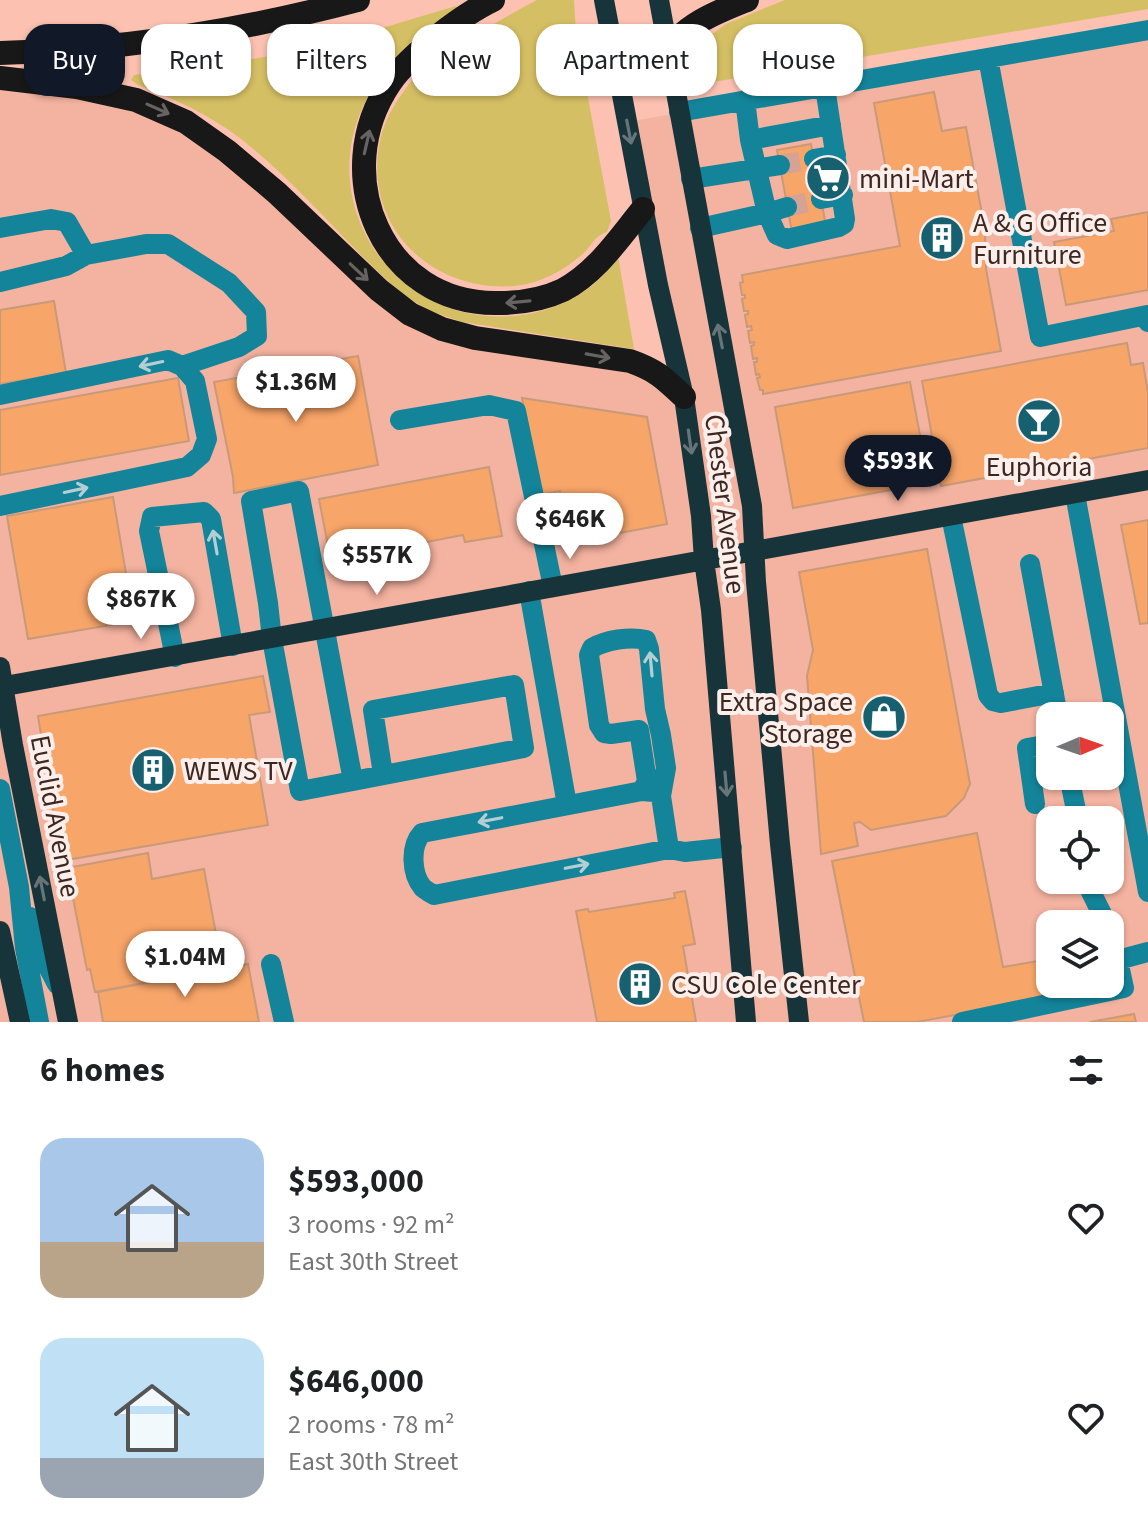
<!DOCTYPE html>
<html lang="en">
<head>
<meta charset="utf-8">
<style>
  :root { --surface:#fff; --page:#f6f6f6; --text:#202124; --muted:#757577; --accent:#111827 }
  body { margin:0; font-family:"Source Sans 3",sans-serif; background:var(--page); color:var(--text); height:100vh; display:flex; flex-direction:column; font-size:30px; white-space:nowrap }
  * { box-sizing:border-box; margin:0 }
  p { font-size:26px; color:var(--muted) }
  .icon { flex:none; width:44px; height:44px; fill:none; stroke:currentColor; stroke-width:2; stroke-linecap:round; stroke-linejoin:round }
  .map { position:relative; height:1022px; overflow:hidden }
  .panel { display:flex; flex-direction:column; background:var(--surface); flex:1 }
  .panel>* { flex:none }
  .banner { position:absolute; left:24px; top:24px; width:1100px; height:72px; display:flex; gap:16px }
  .needle { width:52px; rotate:88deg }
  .fabs { position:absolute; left:1036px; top:702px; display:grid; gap:16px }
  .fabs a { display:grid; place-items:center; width:88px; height:88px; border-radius:16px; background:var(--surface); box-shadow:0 2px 6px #0004; font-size:40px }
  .price { position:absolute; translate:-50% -68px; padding:0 18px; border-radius:28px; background:#fff; color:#222; font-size:26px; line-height:52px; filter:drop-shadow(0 2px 4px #0008) }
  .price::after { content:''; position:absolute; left:50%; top:48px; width:24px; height:18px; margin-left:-12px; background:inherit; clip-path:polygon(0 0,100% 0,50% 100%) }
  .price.on { background:var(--accent); color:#fff }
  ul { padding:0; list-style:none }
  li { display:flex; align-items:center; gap:24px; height:200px; padding:0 40px }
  li span { display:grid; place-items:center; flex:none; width:224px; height:160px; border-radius:24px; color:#555 }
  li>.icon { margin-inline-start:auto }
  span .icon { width:96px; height:96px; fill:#fffc; stroke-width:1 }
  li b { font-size:34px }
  h2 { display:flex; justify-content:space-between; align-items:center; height:96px; padding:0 40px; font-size:34px }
  .pill { padding:0 28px; border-radius:24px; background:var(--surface); box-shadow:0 2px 6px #0004; font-size:28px; line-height:72px }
  .pill.on { background:var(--accent); color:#fff }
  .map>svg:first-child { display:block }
</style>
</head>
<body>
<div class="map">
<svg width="1148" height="1022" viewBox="0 0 1148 1022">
  <rect width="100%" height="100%" fill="#fcc1b1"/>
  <path fill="#f4b2a0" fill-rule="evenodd" d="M1148 30V1022H0V78L186 122 410 314 630 361 683 396 627 122ZM1050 716H1110V776H1050ZM1050 820H1110V880H1050ZM1050 924H1110V984H1050Z"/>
  <path fill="#d5bf64" d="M537 0H574L576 34 611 221 607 232C596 235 592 244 585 252 565 270 542 283 515 286 429 293 360 223 381 136 386 117 398 98 410 83 423 66 445 54 463 43 487 28 511 13 537 0Z
    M785 0H1148V9L713 82 705 53 708 37 726 24Z
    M456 6 457 8C425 30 394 54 373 88 303 199 398 337 528 314 551 310 576 299 594 284 603 276 610 266 618 256L634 349 462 322 428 310 407 297 391 284C340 237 296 182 241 139 210 115 175 99 138 85L131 80 134 75 210 66 264 57 362 34Z"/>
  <path fill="#f8a569" stroke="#c89a79" stroke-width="2" d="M934 92 942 131 966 127 985 230 986 269 1001 351 763 394V390H760L757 378 760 377 759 374 756 375 754 362H757V358L753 359 751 346 754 345V342L750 343 748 331 752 330 751 326 747 327 745 315 748 314V311H744L742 299 745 298V295H742L740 283 743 282 742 275 900 246 874 103Z
    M811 144 826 226 792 232 777 150Z
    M1148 212V290L1066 305 1054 242 1114 231 1111 219Z
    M54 301 66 373 0 384V310Z
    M1127 343 1131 365 1143 363 1148 393V448L941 486 922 381Z
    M358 356 378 465 234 493 233 477 214 382Z
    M178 378 189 441 0 475V410Z
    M910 382 929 483 793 508 775 407Z
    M522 398 647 417 667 524 568 543 560 491 540 495Z
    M489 467 502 536 465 542 463 535 364 554 365 560 332 567 319 499Z
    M113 497 134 621 28 639 7 516Z
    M1148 520V623L1140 624 1121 525Z
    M927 549 970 784 964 798 946 816 871 830 860 822 854 823 858 846 821 854 807 676 813 650 799 572Z
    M263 676 270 712 249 715 268 825 61 861 38 716Z
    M977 833 1003 967 1050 959V984H1093L1094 989 917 1022H864L832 861Z
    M148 853 152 879 204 869 218 945 166 955 170 978 95 992 90 969 87 970 72 893H76L72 867Z
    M685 891 695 944 683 946 696 1022H597L576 911 588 909 589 912 675 898 674 893Z
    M248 964 259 1022H103L98 992Z
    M1134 1014 1136 1022H1090Z"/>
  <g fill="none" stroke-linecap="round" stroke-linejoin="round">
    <path stroke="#d6a294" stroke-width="20" stroke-dasharray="20 10" stroke-linecap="butt" d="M780 165 814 159
      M787 207 821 199"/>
    <path stroke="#13849a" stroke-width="20" d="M988 58 1040 337 1147 315 1148 322
      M745 100 750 140
      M679 112 1148 30
      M814 159 836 155
      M691 179 780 165
      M821 199 843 195
      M787 207 767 213 750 140 831 125
      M0 228 51 219 67 222 86 255
      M700 228 767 213 777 235 787 239 839 227 844 224 845 219 825 87
      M0 282 66 266 86 255 146 244H168L229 283 256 312 257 336 239 347 182 366
      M0 395 168 360 182 366 195 381 207 439 201 455 187 467 0 506
      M400 420 489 405 516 411 553 587
      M299 491 353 781 300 791 272 639 268 603 251 501Z
      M1075 494 1148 892
      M951 516 988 695 993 701 1001 703 1054 693
      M1030 564 1058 716
      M529 591 567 805
      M175 657 149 531 152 517 204 512 211 519 233 646
      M1069 776 1078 820
      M353 781 524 748 514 685 373 710 383 774
      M0 789 19 887 25 948 39 1022
      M642 791 647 781 639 730 611 734 604 733 599 725 589 655 592 648C606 640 630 636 646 640L649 649 655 709 661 735 666 768 661 796
      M1035 804 1027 748 1050 744
      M669 849 661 796 654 792 642 791 422 833C410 846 411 874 423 888 424 889 432 894 434 895L669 849 685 852 732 847
      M1089 880 1091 892 1107 924
      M30 917 45 961 57 984
      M271 964 284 1022
      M962 1022 1124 988 1118 960 1148 952"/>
    <path stroke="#18343b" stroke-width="20" d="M604 0 658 285 684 397 701 516 704 560 711 610 746 1022
      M659 0 752 506 756 582 780 844 799 1022
      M0 667 13 745 68 1022
      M0 687 1148 480
      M0 931 20 1022"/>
    <path stroke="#181818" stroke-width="24" d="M493 0C462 15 409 55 390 83 328 174 382 305 498 303 520 303 542 300 563 290 597 272 619 238 643 209
      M0 53C121 50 241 31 358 0
      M669 53C679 26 722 10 747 0
      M0 78 77 87 136 100 186 122 227 151 277 193 379 290 410 314 442 329 475 338 630 361C656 370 664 378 684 397"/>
  </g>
  <defs><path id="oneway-shaft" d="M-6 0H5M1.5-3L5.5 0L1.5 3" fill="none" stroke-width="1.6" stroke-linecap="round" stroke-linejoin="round" transform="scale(2)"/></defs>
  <g stroke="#676362">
    <use href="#oneway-shaft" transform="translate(158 109) rotate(24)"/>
    <use href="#oneway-shaft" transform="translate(367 142) rotate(-77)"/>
    <use href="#oneway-shaft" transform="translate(359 272) rotate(43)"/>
    <use href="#oneway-shaft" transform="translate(518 302) rotate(175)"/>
    <use href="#oneway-shaft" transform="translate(598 356) rotate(10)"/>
  </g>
  <g stroke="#677579">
    <use href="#oneway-shaft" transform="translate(629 132) rotate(79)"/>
    <use href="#oneway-shaft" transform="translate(720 336) rotate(-101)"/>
    <use href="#oneway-shaft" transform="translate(690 442) rotate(82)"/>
    <use href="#oneway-shaft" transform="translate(726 784) rotate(85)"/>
    <use href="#oneway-shaft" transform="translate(42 888) rotate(-101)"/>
  </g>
  <g stroke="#b5ced3">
    <use href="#oneway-shaft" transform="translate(151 364) rotate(168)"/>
    <use href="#oneway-shaft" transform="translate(76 490) rotate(-12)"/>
    <use href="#oneway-shaft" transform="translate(215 542) rotate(-100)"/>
    <use href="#oneway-shaft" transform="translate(651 664) rotate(-95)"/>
    <use href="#oneway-shaft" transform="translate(490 820) rotate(169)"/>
    <use href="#oneway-shaft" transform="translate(577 866) rotate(-11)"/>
  </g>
  <defs>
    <g id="supermarket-disc" transform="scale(2.3)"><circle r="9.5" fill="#17606f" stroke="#fbeeeb"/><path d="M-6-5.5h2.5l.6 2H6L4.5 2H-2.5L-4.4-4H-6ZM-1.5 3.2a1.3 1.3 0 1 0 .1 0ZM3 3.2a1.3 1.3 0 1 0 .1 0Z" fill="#fff"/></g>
    <g id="building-disc" transform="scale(2.3)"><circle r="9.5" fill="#17606f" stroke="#fbeeeb"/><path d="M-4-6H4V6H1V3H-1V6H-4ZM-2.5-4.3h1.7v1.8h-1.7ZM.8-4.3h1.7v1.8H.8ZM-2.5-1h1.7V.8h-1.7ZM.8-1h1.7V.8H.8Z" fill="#fff"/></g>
    <g id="bar-disc" transform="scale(2.3)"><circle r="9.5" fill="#17606f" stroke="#fbeeeb"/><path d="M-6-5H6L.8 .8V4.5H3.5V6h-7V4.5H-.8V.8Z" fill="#fff"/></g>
    <g id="shop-disc" transform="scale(2.3)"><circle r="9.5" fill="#17606f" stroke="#fbeeeb"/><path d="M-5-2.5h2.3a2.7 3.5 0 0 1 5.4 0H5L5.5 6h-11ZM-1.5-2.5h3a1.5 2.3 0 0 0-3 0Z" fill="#fff"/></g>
  </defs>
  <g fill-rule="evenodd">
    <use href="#supermarket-disc" x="828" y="178"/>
    <use href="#building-disc" x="942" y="238"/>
    <use href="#bar-disc" x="1039" y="421"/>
    <use href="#shop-disc" x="884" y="717"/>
    <use href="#building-disc" x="153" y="770"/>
    <use href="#building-disc" x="640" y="984"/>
  </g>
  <g text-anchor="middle" stroke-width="8" stroke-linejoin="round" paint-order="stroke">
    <g font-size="28" fill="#3e2721" stroke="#fbeeeb" text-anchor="start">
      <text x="859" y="188">mini-Mart</text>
      <text x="973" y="232">A &amp; G Office<tspan x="973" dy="32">Furniture</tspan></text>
      <text x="1039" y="476" text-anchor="middle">Euphoria</text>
      <text x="853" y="711" text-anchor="end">Extra Space<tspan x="853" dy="32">Storage</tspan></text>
      <text x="184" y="780">WEWS TV</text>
      <text x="671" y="994">CSU Cole Center</text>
    </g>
    <g font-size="28" fill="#3e2721" stroke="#fbeeeb">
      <text transform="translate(726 504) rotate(83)" y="10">Chester Avenue</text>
      <text transform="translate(56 816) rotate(79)" y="10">Euclid Avenue</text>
    </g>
  </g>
</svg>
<div class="fabs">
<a><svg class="needle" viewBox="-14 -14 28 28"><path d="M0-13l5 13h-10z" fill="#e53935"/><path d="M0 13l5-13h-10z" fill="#757577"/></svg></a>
<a><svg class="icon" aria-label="locate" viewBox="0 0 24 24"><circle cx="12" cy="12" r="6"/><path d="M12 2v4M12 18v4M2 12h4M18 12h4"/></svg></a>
<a><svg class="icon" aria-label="layers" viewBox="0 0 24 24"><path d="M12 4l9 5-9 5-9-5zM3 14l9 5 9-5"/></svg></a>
</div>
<b class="price" style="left:296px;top:424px">$1.36M</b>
<b class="price on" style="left:898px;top:503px">$593K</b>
<b class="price" style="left:570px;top:561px">$646K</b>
<b class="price" style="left:377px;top:597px">$557K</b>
<b class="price" style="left:141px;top:641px">$867K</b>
<b class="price" style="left:185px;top:999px">$1.04M</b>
<div class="banner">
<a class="pill on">Buy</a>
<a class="pill">Rent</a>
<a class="pill">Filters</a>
<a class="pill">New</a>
<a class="pill">Apartment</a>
<a class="pill">House</a>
</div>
</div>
<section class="panel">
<h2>6 homes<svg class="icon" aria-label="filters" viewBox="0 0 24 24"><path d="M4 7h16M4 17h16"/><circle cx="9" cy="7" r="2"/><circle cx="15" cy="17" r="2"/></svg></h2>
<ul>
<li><span style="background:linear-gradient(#a9c7e8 65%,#b9a48a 0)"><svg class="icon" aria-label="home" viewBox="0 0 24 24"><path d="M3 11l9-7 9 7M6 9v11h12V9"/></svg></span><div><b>$593,000</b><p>3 rooms · 92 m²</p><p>East 30th Street</p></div><svg class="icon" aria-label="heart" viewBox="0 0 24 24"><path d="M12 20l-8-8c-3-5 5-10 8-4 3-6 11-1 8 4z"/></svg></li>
<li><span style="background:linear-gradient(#bfe0f5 75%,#9aa5b1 0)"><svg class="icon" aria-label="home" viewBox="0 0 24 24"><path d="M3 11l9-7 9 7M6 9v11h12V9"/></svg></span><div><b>$646,000</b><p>2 rooms · 78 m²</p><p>East 30th Street</p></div><svg class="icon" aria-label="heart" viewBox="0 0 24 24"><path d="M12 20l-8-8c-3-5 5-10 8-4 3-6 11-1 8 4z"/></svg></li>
</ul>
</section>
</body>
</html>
